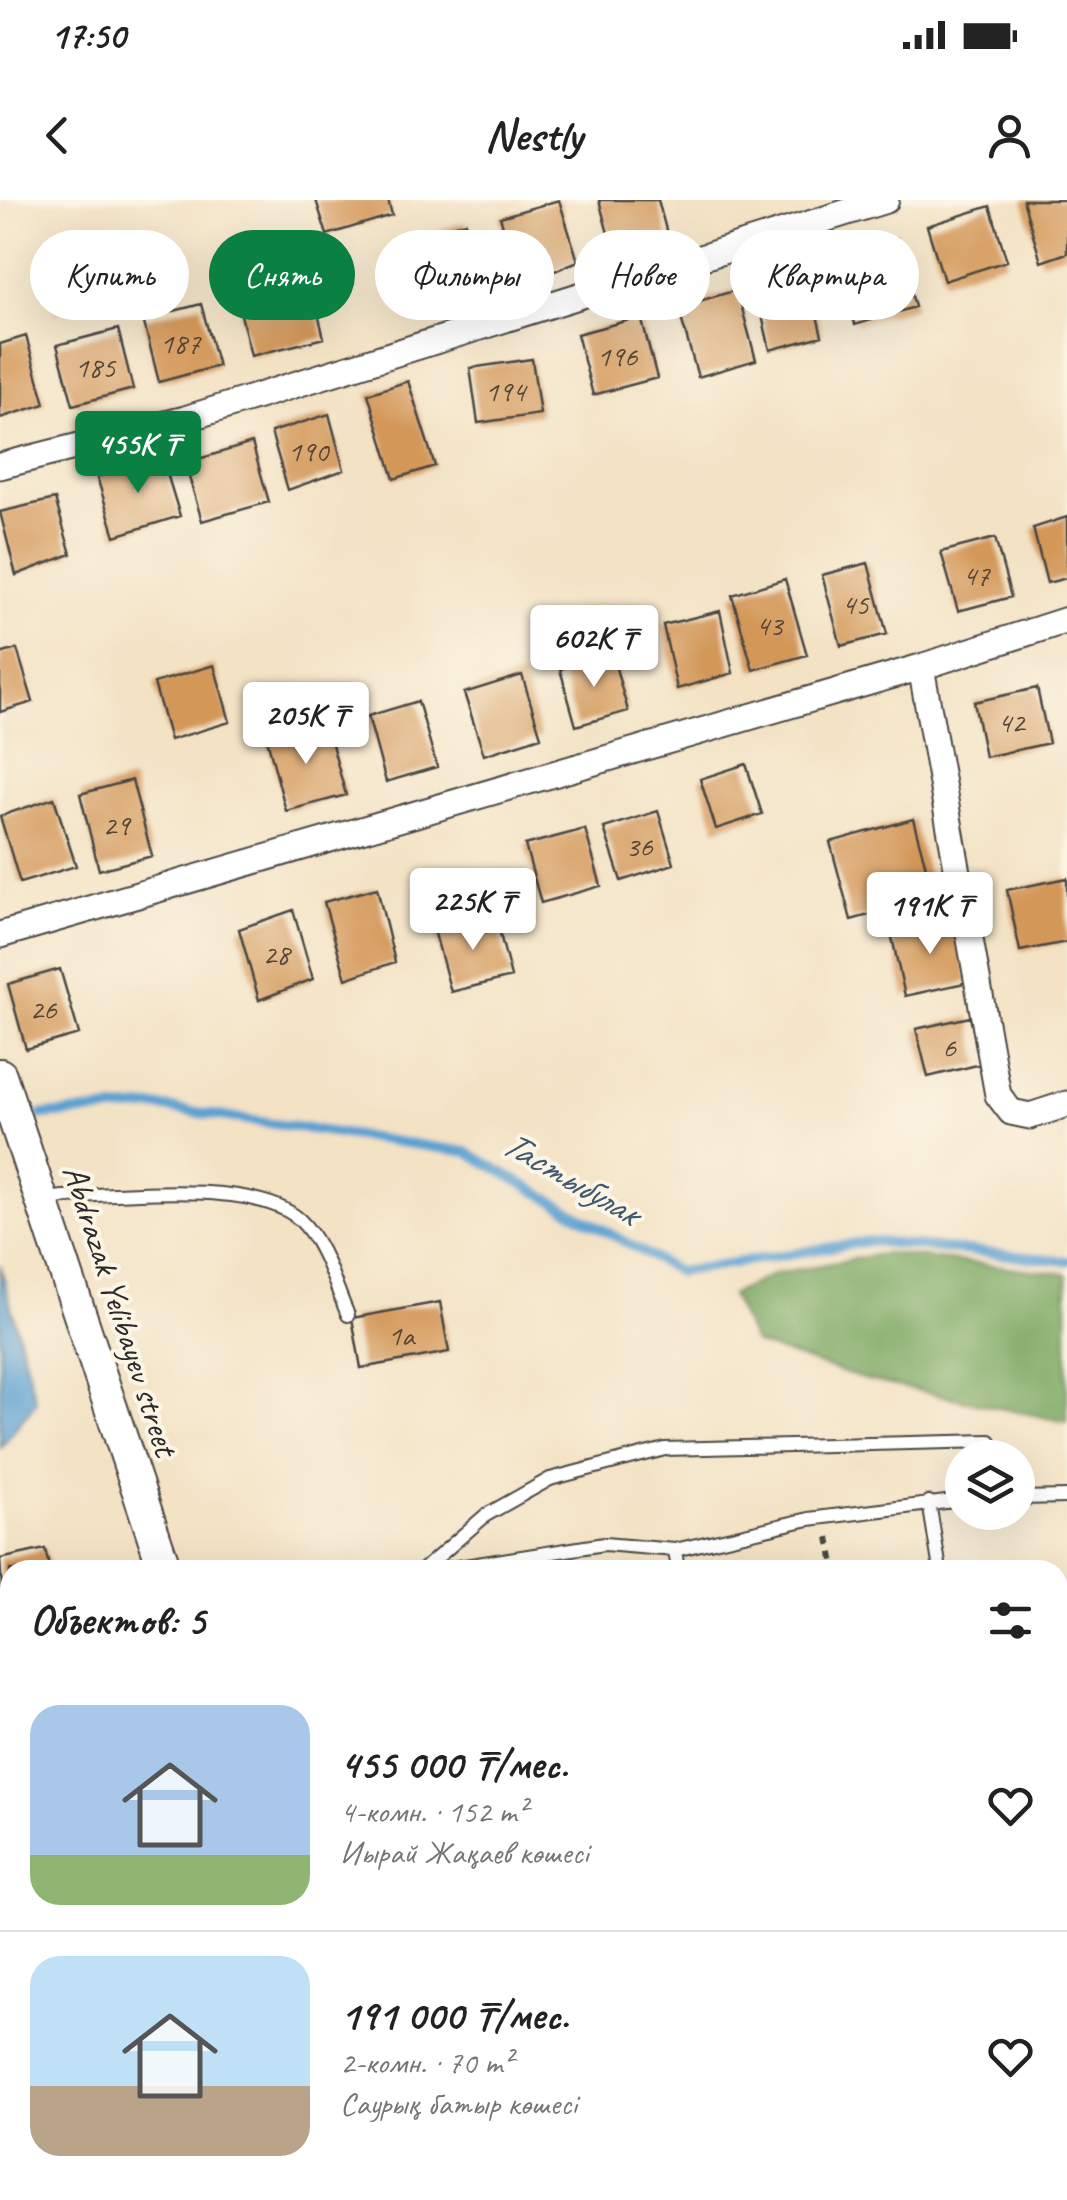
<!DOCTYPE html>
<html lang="ru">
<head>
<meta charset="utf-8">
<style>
  :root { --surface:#fff; --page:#f6f6f6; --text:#222; --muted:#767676; --line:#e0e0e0; --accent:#0b8043 }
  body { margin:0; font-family:Caveat,sans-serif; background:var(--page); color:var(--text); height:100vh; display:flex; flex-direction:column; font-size:38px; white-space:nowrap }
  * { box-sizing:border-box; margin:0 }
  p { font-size:32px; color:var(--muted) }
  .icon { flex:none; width:55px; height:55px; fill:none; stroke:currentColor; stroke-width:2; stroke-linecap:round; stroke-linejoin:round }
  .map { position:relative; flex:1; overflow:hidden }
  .drawer { position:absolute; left:0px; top:1360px; width:1068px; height:640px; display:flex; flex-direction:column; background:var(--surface); border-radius:30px 30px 0 0; box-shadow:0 10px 40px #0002 }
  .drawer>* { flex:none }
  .guide { position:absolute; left:30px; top:30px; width:1008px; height:90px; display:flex; gap:20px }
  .fabs { position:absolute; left:945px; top:1240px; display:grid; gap:20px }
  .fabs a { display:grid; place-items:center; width:90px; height:90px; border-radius:50%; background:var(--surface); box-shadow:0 10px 40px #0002; font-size:50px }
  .price { position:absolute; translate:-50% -85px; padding:0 22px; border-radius:10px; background:#fff; color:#222; font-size:32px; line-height:65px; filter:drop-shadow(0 2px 5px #0008) }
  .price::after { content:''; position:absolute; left:50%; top:60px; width:30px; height:22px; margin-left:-15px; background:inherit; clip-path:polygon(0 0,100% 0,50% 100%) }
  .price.current { background:var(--accent); color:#fff }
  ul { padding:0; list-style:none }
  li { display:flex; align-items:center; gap:30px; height:250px; padding:0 30px }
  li+li { border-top:2px solid var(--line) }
  li span { display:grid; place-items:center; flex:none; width:280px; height:200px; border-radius:30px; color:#555 }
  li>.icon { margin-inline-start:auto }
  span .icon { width:120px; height:120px; fill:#fffc; stroke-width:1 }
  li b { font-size:42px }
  h2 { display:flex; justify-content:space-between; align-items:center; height:120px; padding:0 30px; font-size:42px }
  .tag { padding:0 35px; border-radius:45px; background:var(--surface); box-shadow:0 10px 40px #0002; font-size:35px; line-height:90px }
  .tag.current { background:var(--accent); color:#fff }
  .status { display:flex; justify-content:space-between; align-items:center; height:70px; padding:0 50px; background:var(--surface); direction:ltr }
  .status svg { height:28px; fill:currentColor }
  header { display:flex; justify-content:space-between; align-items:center; height:130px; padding:0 30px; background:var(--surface); font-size:45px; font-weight:700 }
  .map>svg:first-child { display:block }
</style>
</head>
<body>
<div class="status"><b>17:50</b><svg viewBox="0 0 49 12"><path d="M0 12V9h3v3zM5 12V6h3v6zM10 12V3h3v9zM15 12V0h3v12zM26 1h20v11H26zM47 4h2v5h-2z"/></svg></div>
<header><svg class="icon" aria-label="back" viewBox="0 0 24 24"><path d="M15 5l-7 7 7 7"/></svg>Nestly<svg class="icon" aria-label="person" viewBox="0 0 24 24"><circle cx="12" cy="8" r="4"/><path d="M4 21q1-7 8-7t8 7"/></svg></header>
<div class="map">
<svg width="1067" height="2000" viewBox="0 0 1067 2000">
  <rect width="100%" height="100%" fill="#fcf5e5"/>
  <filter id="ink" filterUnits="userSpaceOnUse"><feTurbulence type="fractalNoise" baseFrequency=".01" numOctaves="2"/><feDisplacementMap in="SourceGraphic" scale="20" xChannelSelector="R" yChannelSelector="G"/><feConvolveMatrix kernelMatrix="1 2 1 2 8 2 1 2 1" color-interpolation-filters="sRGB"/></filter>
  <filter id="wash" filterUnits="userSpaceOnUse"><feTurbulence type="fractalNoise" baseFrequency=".0048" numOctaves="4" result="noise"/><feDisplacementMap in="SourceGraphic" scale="40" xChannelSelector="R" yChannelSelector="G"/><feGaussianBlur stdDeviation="2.25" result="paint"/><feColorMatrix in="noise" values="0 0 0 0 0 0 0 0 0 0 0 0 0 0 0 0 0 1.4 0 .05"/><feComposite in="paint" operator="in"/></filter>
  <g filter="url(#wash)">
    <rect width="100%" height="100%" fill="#f3e2c4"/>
    <path fill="#7aa760" stroke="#526946" stroke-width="2.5" d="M886 1053 1067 1074V1222L863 1179 754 1143 731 1095 774 1074Z"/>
    <path fill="#5ca0d1" stroke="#44667e" stroke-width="2.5" d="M0 1065 36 1202 0 1248Z"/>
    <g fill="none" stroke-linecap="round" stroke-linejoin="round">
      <path stroke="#5ca0d1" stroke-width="10" d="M41 915 158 907 467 952 678 1072 869 1041 1067 1061"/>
    </g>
    <g id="blocks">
      <path fill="#d39759" d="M316 0H388L392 15 327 35Z
        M559 0 578 61 522 85 500 17Z
        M599 0H658L669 41 614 56Z
        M1023 0H1067V53L1041 62Z
        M990 6 1007 61 944 81 927 26Z
        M466 22 485 88 427 105 409 39Z
        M89 37 105 100 56 113 40 51Z
        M897 38 915 107 855 125 838 56Z
        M805 66 822 136 770 150 754 81Z
        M309 76 324 138 251 156 236 94Z
        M737 90 756 160 698 177 678 107Z
        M201 104 218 166 159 182 143 119Z
        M641 117 657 178 593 195 577 134Z
        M118 129 133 189 73 205 57 145Z
        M26 136 45 204 0 218V144Z
        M532 159 540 214 478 223 470 168Z
        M408 181 435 266 394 279 368 194Z
        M329 214 344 270 288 290 271 232Z
        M252 243 269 302 202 321 185 263Z
        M162 257 180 316 115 336 97 277Z
        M55 299 71 354 16 375 0 312Z
        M1067 317V378L1047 383 1033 328Z
        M995 338 1011 397 958 411 941 352Z
        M868 363 887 434 841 446 822 375Z
        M785 379 807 455 753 470 732 395Z
        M720 411 733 473 677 489 663 425Z
        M17 449 33 502 0 512V454Z
        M612 454 628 511 576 526 560 469Z
        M214 465 230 522 170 540 154 483Z
        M522 475 541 537 484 555 464 493Z
        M1037 488 1049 543 985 557 974 502Z
        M418 501 437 567 386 582 368 516Z
        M326 523 346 595 286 611 267 539Z
        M746 564 762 614 716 629 700 579Z
        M132 580 152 656 99 670 80 594Z
        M54 598 76 666 20 683 0 616Z
        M658 611 674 664 621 681 604 628Z
        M913 619 934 697 851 720 830 642Z
        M585 629 601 686 541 703 525 645Z
        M1067 678V742L1020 751 1007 690Z
        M377 688 395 762 346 779 324 702Z
        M293 710 313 779 259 800 239 729Z
        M495 714 511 777 451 792 434 730Z
        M954 718 969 782 905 796 891 733Z
        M60 769 79 834 26 849 8 784Z
        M970 817 981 864 928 877 916 829Z
        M440 1102 449 1152 361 1168 352 1118Z
        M45 1349 50 1370H10V1417L4 1418 0 1359Z
        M1067 1419V1555L1058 1541V1425Z
        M1067 1653V1834L1064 1826 1058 1827V1675Z
        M1058 1851 1067 1864V2000H976L969 1990H1058Z
        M10 1880V1942L0 1945V1882Z
        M205 1990H263L264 2000H207Z"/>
    </g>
  </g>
  <g filter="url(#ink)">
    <use href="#blocks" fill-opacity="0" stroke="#494642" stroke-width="2.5"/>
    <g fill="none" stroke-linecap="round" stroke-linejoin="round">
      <g stroke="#494642" stroke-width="16">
        <path id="service" d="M44 998C105 996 255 977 300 1020 324 1043 335 1086 348 1115
          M1018 1298 1067 1297
          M929 1302 940 1370
          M675 1350 809 1319 962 1300
          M423 1370 486 1315 550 1279 665 1249 990 1241
          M439 1370 604 1344 675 1350 678 1370
          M940 1990 946 2000"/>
      </g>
      <g stroke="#494642" stroke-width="29">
        <path id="minor" d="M0 266 185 219 886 0
          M921 467 998 895 1011 912 1030 916 1067 904
          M0 735 921 467 1067 420
          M0 1518 10 1515
          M0 1806 10 1803"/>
      </g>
      <g stroke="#494642" stroke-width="36">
        <path id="tertiary" d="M0 875 165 1370
          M348 1990 350 2000"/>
      </g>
      <path stroke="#494642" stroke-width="6" stroke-dasharray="8 8" stroke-linecap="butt" d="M829 1337 835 1370"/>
      <use href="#service" stroke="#fff" stroke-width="12"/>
      <use href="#minor" stroke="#fff" stroke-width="25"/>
      <use href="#tertiary" stroke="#fff" stroke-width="32"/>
    </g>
  </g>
  <g text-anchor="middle" stroke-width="8" stroke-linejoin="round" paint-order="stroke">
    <g font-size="30" fill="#554636">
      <text x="180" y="153">187</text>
      <text x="617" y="166">196</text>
      <text x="95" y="177">185</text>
      <text x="505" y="201">194</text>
      <text x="308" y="261">190</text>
      <text x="976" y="385">47</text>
      <text x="855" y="414">45</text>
      <text x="769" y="435">43</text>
      <text x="1011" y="532">42</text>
      <text x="116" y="635">29</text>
      <text x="639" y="656">36</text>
      <text x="276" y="764">28</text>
      <text x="43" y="819">26</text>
      <text x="949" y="857">6</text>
      <text x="401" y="1145">1а</text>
    </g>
    <g font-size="35" fill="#2b2b2b" stroke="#fcf5e5">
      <text transform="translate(121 1110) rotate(72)" y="12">Abdrazak Yelibayev street</text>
    </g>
    <g font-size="38" font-style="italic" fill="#3f5a6d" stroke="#fcf5e5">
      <text transform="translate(571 977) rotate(30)" y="13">Тастыбулак</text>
    </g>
  </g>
</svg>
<div class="fabs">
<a><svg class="icon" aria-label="layers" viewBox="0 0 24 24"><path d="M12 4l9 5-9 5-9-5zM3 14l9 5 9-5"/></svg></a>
</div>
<b class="price current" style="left:138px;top:296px">455K ₸</b>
<b class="price" style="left:594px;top:490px">602K ₸</b>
<b class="price" style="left:306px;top:567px">205K ₸</b>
<b class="price" style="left:473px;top:753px">225K ₸</b>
<b class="price" style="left:930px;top:757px">191K ₸</b>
<div class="guide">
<a class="tag">Купить</a>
<a class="tag current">Снять</a>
<a class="tag">Фильтры</a>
<a class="tag">Новое</a>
<a class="tag">Квартира</a>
</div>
<section class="drawer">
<h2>Объектов: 5<svg class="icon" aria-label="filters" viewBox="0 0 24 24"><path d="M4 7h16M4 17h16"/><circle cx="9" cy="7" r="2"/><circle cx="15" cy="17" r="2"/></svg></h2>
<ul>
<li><span style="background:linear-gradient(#a9c7e8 75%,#8fb573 0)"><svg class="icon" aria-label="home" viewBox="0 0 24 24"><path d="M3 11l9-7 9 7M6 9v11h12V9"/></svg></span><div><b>455 000 ₸/мес.</b><p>4-комн. · 152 m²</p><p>Иырай Жақаев көшесі</p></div><svg class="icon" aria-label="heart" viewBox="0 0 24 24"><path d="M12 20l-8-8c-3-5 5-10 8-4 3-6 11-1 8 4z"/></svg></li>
<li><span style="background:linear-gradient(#bfe0f5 65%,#b9a48a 0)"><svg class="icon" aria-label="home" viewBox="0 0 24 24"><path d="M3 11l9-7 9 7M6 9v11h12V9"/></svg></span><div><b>191 000 ₸/мес.</b><p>2-комн. · 70 m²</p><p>Саурық батыр көшесі</p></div><svg class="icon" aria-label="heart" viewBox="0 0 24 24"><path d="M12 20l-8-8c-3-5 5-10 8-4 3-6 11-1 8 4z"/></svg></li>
</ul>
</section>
</div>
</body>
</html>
